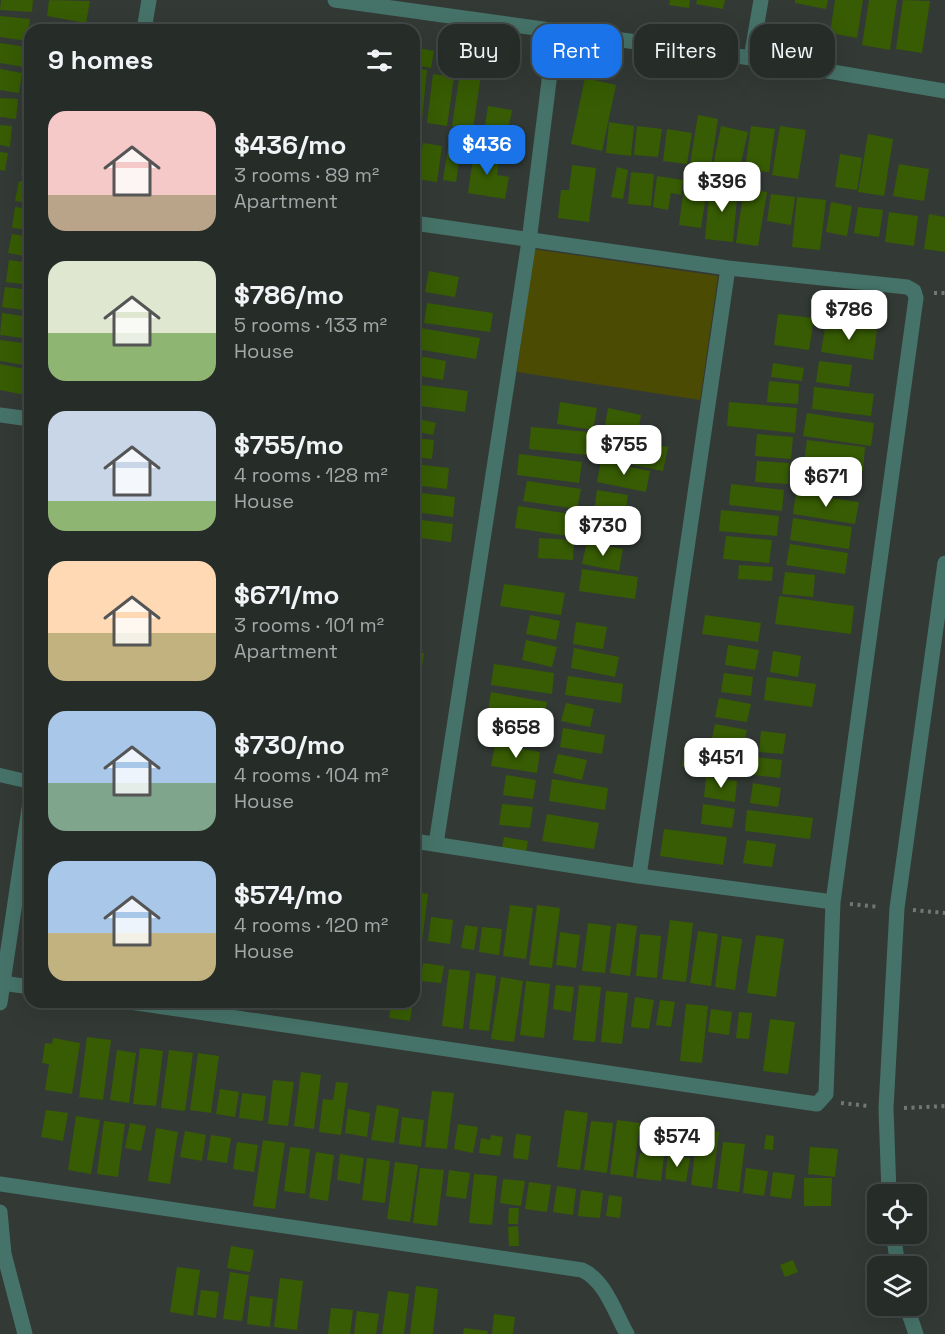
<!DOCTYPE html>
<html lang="en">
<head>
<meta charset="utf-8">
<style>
  :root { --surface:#262c28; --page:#323834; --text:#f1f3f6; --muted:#a4a7a8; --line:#424845; --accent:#1a73e8 }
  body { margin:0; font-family:"Space Grotesk",sans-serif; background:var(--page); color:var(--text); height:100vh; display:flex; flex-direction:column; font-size:22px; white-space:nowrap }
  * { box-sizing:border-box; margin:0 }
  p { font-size:20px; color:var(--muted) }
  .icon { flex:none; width:33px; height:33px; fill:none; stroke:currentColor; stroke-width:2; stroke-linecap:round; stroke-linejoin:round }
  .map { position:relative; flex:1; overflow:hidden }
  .details { position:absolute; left:24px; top:24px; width:396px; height:984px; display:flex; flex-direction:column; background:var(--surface); border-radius:18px; box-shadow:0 6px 24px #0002,0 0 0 2px var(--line) }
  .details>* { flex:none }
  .hud { position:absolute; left:438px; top:24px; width:417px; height:54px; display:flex; gap:12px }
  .tools { position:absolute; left:867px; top:1184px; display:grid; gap:12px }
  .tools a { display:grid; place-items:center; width:60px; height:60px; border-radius:12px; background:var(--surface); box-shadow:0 6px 24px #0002,0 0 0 2px var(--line); font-size:30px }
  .price { position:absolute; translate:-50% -51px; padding:0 14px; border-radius:12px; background:#fff; color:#222; font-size:20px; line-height:39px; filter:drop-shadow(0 2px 3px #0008) }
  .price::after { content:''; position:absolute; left:50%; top:36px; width:18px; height:14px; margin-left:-9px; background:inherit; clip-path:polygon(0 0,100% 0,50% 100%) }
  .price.selected { background:var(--accent); color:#fff }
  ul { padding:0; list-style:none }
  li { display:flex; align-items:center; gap:18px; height:150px; padding:0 24px }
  li span { display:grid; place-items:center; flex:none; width:168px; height:120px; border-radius:18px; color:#555 }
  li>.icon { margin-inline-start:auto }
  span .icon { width:72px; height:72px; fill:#fffc; stroke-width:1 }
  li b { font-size:26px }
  h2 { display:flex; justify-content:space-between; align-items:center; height:72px; padding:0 24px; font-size:26px }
  .chip { padding:0 21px; border-radius:18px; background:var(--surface); box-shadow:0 6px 24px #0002,0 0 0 2px var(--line); font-size:21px; line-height:54px }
  .chip.selected { background:var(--accent); color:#fff }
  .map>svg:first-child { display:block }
</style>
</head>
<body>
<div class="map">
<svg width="945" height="1334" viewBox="0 0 945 1334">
  <rect width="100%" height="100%" fill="#333a35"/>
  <path fill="#4c4b04" d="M533 249 718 276 700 400 517 372Z"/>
  <path fill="#375c03" d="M1 0H33L32 12 0 10Z
    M49 0 90 1 86 23 47 16Z
    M670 0H690L689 8 669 5Z
    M697 0H725L723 9 696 4Z
    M795 0H828L826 9 795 3Z
    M835 0H863L857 38 830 33Z
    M869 0H897L890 50 862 45Z
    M903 0 930 1 922 53 896 49Z
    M0 16 30 19 27 41 0 37Z
    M47 22 74 26V30H46Z
    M0 43 27 47 24 67 0 63Z
    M418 48 434 51 431 68 415 65Z
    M414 68 427 70 422 119 414 118Z
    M0 69 22 73 19 93 0 90Z
    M460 72 481 75 473 129 452 126Z
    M433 74 454 77 447 126 427 123Z
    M585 78 616 85 602 151 571 144Z
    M0 98 18 99 16 119 0 117Z
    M488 106 512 110 507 136 484 132Z
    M698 115 718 119 710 173 689 170Z
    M609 122 634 126 631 156 606 153Z
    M0 125 12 126 10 147 0 145Z
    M637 126 662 129 658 157 634 155Z
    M721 126 748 132 738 176 712 171Z
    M751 126 775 129 769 172 745 169Z
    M780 126 806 130 798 179 772 175Z
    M667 129 692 133 687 164 663 161Z
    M868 134 893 139 884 196 858 192Z
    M423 143 442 146 437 182 417 179Z
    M448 148 461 149 456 182 443 180Z
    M474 150 500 154 497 175 509 177 505 199 468 193Z
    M0 152 8 153 5 171 0 170Z
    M840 154 862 158 857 190 835 187Z
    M24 155 30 156V177L21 175Z
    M899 164 929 169 924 201 893 196Z
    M572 165 596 168 589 222 558 218 561 190H569Z
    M617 167 628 170 623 199 611 197Z
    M631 172 654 174 651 206 628 204Z
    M657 176 683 180 681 195 671 193 668 210 653 207Z
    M685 180 708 183 701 228 679 225Z
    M19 181 30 183V203L15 201Z
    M710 185 738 188 733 242 705 239Z
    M744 188 767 192 758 246 736 243Z
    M771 194 795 197 791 225 767 221Z
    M797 197 826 200 820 250 792 247Z
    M831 202 852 206 847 236 826 232Z
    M15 207 30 209V230L12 228Z
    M858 207 883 210 879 237 854 233Z
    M889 212 918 216 914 246 885 242Z
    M929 214 945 217V252L924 249Z
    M12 234 30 237V257L8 253Z
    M9 260 30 263V285L6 282Z
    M429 271 459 277 455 297 425 292Z
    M5 287 30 290V311L2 307Z
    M427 303 493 313 490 332 424 323Z
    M2 313 30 317V339L0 335Z
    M778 314 814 318 809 350 774 345Z
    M826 322 877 330 873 360 821 352Z
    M420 328 480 338 476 359 417 349Z
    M0 340 30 344V366L0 361Z
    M414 355 446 361 443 380 414 375Z
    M819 361 852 365 849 387 816 382Z
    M773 363 804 368 802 381 771 377Z
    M0 364 30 370V396L0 390Z
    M769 381 799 384 798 404 767 402Z
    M414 384 468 391 465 412 414 405Z
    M814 387 874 394 871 416 812 409Z
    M560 402 597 408 593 430 557 424Z
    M729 402 797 408 795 433 727 426Z
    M608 408 641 415 637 437 604 431Z
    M807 413 874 423 871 446 803 436Z
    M414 418 436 423 433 435 414 431Z
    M531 427 590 432 588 455 529 449Z
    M601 434 668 447 663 471 597 458Z
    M757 434 793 437 791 459 755 456Z
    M414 438 434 440 432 459 414 457Z
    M807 440 865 447 863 471 804 463Z
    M519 454 582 462 579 483 517 475Z
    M601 461 650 471 646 492 597 482Z
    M757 461 789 463 788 484 755 482Z
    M414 464 449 468 447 489 414 485Z
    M800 468 835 471 833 493 798 490Z
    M29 477H30V514L22 512Z
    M527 481 581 489 577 509 523 501Z
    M731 484 784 490 782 511 729 505Z
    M597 490 628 495 625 518 594 512Z
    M414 492 455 497 453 517 414 512Z
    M796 493 859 502 855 524 793 514Z
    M518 506 577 515 574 537 515 528Z
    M721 510 779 516 777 536 719 531Z
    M593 518 624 523 621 542 589 536Z
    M793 518 852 527 849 549 790 540Z
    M414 519 453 524 451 542 414 537Z
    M726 536 772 540 769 563 723 559Z
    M539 538 574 540 573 560 538 558Z
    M587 542 623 549 619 571 582 564Z
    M790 544 848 553 845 574 786 565Z
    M739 565 773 567 772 581 738 579Z
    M582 569 638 577 635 599 579 591Z
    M785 572 815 575 813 597 782 594Z
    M504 584 565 593 561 615 500 606Z
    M779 596 854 606 851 634 775 624Z
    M530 615 560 621 556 640 526 634Z
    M705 615 761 623 758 642 702 634Z
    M576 622 607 627 603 649 573 644Z
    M526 640 557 647 552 667 522 660Z
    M728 645 759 650 755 670 725 665Z
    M574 648 619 657 615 677 571 668Z
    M773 651 801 656 798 677 770 672Z
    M414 652 424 653 421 674 414 673Z
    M494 664 554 673 552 694 491 685Z
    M724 673 753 677 751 696 721 692Z
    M568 676 623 684 621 703 565 695Z
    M767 677 816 684 812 707 764 700Z
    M491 692 547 702 544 722 488 712Z
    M719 698 751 704 747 722 715 717Z
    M566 703 594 709 590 727 561 721Z
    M515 722 545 727 542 745 513 741Z
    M715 724 747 730 743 749 711 743Z
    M563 728 605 735 602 754 560 747Z
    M761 731 786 734 783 754 759 752Z
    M495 744 540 752 537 773 491 766Z
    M685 745 742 755 739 776 682 766Z
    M558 754 587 760 582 780 553 773Z
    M756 757 782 760 780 778 754 775Z
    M506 775 536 780 533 799 503 795Z
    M706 777 737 781 735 802 704 797Z
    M552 779 608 788 605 810 549 801Z
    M753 783 781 788 778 807 750 803Z
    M502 804 533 807 530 828 499 825Z
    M703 804 735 809 732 828 701 824Z
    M747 810 813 818 810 839 745 831Z
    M547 814 599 823 594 849 542 841Z
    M664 829 727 837 723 865 660 856Z
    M504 837 528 841 526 852 502 848Z
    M747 840 776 844 772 867 743 863Z
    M414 892 428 894 422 941 414 940Z
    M510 905 533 908 526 959 503 956Z
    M537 905 560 908 552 968 529 965Z
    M431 917 453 920 450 944 428 941Z
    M670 920 693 923 686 982 662 979Z
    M588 923 611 926 605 973 582 971Z
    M617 923 637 926 630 976 610 973Z
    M465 925 478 927 474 950 461 948Z
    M482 927 502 929 499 955 479 952Z
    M698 931 718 934 711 986 690 983Z
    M560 932 580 935 576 968 556 965Z
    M640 934 661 936 657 978 636 976Z
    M756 935 784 939 776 997 747 993Z
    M722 936 742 939 735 990 715 987Z
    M423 963 444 966 441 983 421 981Z
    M449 969 470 971 463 1029 442 1026Z
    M476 973 496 976 489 1031 469 1029Z
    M501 977 523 981 514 1042 491 1039Z
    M526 981 550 984 544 1038 520 1035Z
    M556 985 574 987 571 1012 553 1009Z
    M579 985 601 987 595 1042 573 1040Z
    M606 991 628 993 622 1044 601 1042Z
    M635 997 654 1000 649 1029 631 1027Z
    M660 1000 675 1002 671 1027 656 1025Z
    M391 1002H413L410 1021 389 1018Z
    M686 1004 708 1006 702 1063 680 1061Z
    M711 1009 732 1012 729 1035 708 1032Z
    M739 1012 752 1013 749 1039 736 1038Z
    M770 1019 795 1022 788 1074 763 1071Z
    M87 1037 111 1040 103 1100 79 1097Z
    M53 1038 80 1043 72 1094 45 1090 49 1064 42 1063 45 1043 52 1044Z
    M140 1048 163 1051 156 1106 133 1104Z
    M117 1050 136 1053 129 1103 110 1100Z
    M169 1050 193 1053 185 1111 161 1108Z
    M198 1053 219 1056 211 1113 190 1110Z
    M301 1072 321 1075 314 1129 294 1126Z
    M273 1080 294 1082 288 1126 268 1124Z
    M336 1082 348 1083 341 1135 319 1132 323 1099 333 1100Z
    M220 1089 239 1092 235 1117 216 1114Z
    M432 1091 454 1093 447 1149 425 1147Z
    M242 1093 266 1096 263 1121 239 1118Z
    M377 1105 399 1109 394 1143 371 1140Z
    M348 1109 370 1113 367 1137 345 1133Z
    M46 1110 68 1113 63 1141 41 1137Z
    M565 1110 588 1113 580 1170 557 1167Z
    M76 1116 100 1120 91 1174 68 1170Z
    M402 1117 424 1120 421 1147 399 1144Z
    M617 1120 640 1123 633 1177 610 1174Z
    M104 1121 125 1124 118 1177 97 1174Z
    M591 1121 613 1123 607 1173 584 1170Z
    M130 1123 146 1126 141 1151 125 1148Z
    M458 1124 478 1127 473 1153 454 1149Z
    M156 1128 178 1132 170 1184 148 1181Z
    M698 1129 719 1132 712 1188 691 1185Z
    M185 1131 206 1135 202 1161 180 1157Z
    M516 1134 531 1136 528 1160 513 1158Z
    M211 1135 231 1138 227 1163 207 1160Z
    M491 1135 503 1137 500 1156 479 1153 481 1138 490 1140Z
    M766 1135 774 1136 773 1150 764 1149Z
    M263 1140 285 1143 275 1209 253 1206Z
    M237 1142 258 1145 254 1172 233 1169Z
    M723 1142 745 1144 739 1192 717 1189Z
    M290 1147 310 1149 305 1194 284 1191Z
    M810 1147 838 1149 835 1177 808 1174Z
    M316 1152 334 1155 328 1201 309 1198Z
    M640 1153 664 1156 661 1181 636 1178Z
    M340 1154 364 1158 360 1184 337 1180Z
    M668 1155 690 1158 686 1182 665 1179Z
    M367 1158 390 1161 385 1203 362 1200Z
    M395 1162 418 1165 410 1222 387 1219Z
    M420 1168 444 1170 437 1226 413 1223Z
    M746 1168 768 1171 764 1196 743 1193Z
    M449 1170 470 1173 466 1199 446 1196Z
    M773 1172 795 1175 791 1199 770 1196Z
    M474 1174 497 1176 492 1225 469 1223Z
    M804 1178H832L831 1206H804Z
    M503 1179 525 1181 521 1206 500 1203Z
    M529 1182 551 1185 547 1212 525 1209Z
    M557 1186 576 1189 573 1215 553 1212Z
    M581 1190 603 1193 600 1218 578 1216Z
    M609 1195 622 1197 620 1218 606 1216Z
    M509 1208H519L518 1224H508Z
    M518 1226 519 1246H509L508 1227Z
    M231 1246 254 1250 250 1272 227 1268Z
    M793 1260 798 1272 785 1277 780 1265Z
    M177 1267 200 1270 193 1316 170 1312Z
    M230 1272 249 1275 242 1321 223 1319Z
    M280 1278 303 1281 297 1330 274 1327Z
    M416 1286 438 1289 433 1334H410Z
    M201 1290 219 1292 216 1318 197 1315Z
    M388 1291 409 1294 404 1334H382Z
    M250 1296 273 1299 270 1327 247 1324Z
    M331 1308 353 1310 350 1334H328Z
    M357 1311 379 1314 376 1334H354Z
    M494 1314 515 1317 513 1334H492Z
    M464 1328 488 1331 487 1334H463Z"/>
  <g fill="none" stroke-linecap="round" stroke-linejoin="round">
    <path stroke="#717772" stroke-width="4" stroke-dasharray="3 4.5" stroke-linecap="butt" d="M934 293H945
      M850 904 879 907
      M913 910 945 913
      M841 1103 869 1106
      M904 1108 945 1106"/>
    <path stroke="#467369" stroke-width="14" d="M0 775 30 782"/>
    <path stroke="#467369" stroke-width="15" d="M335 0 751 58 945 91
      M751 58 761 0
      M0 415 30 419
      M414 841 639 876 833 902
      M436 844 529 241 555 33
      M639 876 728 268
      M2 983 30 987
      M130 1002 817 1104 826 1094 833 902 916 298 914 291 907 287 728 268 414 223
      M0 1184 582 1270C605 1280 615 1313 627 1334"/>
    <path stroke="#467369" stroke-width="15" d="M144 30 149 0
      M0 1003 30 802
      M889 1194 886 1108 897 908 945 563
      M0 1212 4 1254 25 1334
      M893 1233 898 1266
      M906 1305 916 1334"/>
  </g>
</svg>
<div class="tools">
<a><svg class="icon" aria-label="locate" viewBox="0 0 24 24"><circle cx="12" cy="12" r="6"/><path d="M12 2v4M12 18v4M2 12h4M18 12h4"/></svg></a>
<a><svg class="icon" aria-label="layers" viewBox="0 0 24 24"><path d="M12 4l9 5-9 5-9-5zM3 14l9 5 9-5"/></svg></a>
</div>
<b class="price selected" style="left:487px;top:176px">$436</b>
<b class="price" style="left:722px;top:213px">$396</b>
<b class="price" style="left:849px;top:341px">$786</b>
<b class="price" style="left:624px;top:476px">$755</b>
<b class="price" style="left:826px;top:508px">$671</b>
<b class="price" style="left:603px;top:557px">$730</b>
<b class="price" style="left:516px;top:759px">$658</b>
<b class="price" style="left:721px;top:789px">$451</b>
<b class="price" style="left:677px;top:1168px">$574</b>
<div class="hud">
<a class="chip">Buy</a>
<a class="chip selected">Rent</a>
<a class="chip">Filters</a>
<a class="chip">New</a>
</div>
<section class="details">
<h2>9 homes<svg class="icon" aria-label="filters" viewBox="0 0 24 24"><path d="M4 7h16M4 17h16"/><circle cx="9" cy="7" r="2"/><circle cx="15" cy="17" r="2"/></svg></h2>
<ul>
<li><span style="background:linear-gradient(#f6c9c9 70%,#b9a48a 0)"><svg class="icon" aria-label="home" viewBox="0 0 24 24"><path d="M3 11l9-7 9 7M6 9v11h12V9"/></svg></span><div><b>$436/mo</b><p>3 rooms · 89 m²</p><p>Apartment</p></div></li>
<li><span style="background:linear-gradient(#dfe7d0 60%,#8fb573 0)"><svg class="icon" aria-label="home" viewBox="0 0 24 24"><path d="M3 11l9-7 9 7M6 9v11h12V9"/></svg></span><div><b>$786/mo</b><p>5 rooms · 133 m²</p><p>House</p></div></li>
<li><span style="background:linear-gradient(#c9d6e8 75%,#8fb573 0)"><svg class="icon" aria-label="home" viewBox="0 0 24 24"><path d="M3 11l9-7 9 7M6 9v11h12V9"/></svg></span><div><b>$755/mo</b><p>4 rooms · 128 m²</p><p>House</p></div></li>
<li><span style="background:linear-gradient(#ffd9b3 60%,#c2b280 0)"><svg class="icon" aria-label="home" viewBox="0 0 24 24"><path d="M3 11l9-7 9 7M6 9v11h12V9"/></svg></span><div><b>$671/mo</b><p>3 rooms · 101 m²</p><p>Apartment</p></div></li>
<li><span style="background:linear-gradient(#a9c7e8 60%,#7fa58c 0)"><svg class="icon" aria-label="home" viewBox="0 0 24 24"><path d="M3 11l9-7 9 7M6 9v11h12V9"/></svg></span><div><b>$730/mo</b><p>4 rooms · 104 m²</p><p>House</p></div></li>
<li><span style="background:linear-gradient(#a9c7e8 60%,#c2b280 0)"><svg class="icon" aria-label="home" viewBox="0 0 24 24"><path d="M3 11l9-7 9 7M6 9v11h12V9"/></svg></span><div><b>$574/mo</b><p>4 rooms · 120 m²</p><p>House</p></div></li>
</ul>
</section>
</div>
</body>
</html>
